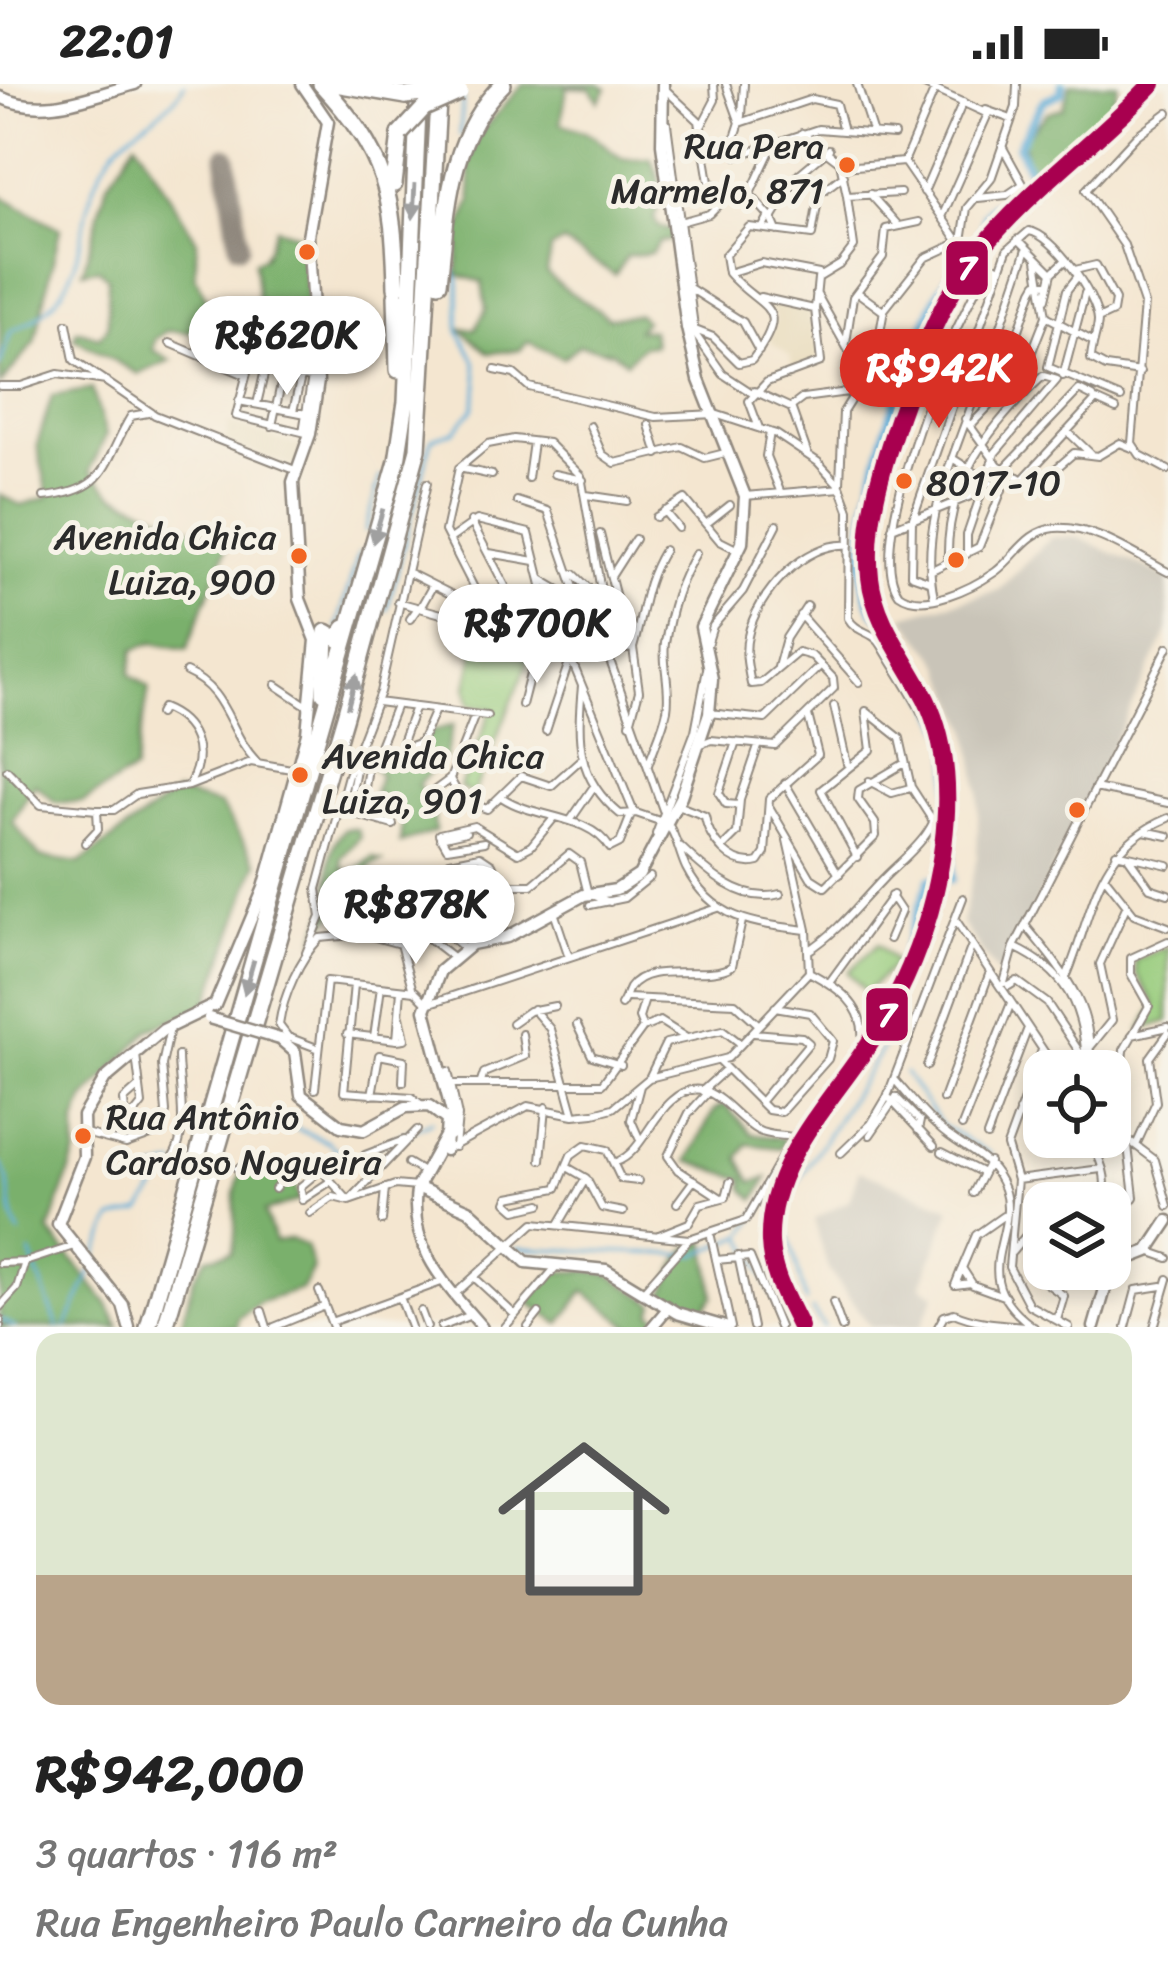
<!DOCTYPE html>
<html lang="pt">
<head>
<meta charset="utf-8">
<style>
  :root { --surface:#fff; --page:#f6f6f6; --text:#222; --muted:#767676; --line:#e0e0e0; --accent:#d93025 }
  body { margin:0; font-family:Sriracha,sans-serif; background:var(--page); color:var(--text); height:100vh; display:flex; flex-direction:column; font-size:45px; white-space:nowrap }
  * { box-sizing:border-box; margin:0 }
  p { font-size:39px; color:var(--muted) }
  .icon { flex:none; width:66px; height:66px; fill:none; stroke:currentColor; stroke-width:2; stroke-linecap:round; stroke-linejoin:round }
  .map { position:relative; height:1243px; overflow:hidden }
  .side { display:flex; flex-direction:column; background:var(--surface); flex:1 }
  .side>* { flex:none }
  .buttons { position:absolute; left:1023px; top:966px; display:grid; gap:24px }
  .buttons a { display:grid; place-items:center; width:108px; height:108px; border-radius:24px; background:var(--surface); box-shadow:0 6px 18px #0003; font-size:60px }
  .price { position:absolute; translate:-50% -102px; padding:0 27px; border-radius:42px; background:#fff; color:#222; font-size:39px; line-height:78px; filter:drop-shadow(0 3px 6px #0008) }
  .price::after { content:''; position:absolute; left:50%; top:72px; width:36px; height:27px; margin-left:-18px; background:inherit; clip-path:polygon(0 0,100% 0,50% 100%) }
  .price.on { background:var(--accent); color:#fff }
  ul { padding:0; list-style:none }
  li { display:grid; align-content:center; gap:24px; height:636px; padding:0 36px }
  li+li { border-top:3px solid var(--line) }
  li span { display:grid; place-items:center; height:372px; border-radius:24px; color:#555 }
  li>.icon { margin-inline-start:auto }
  span .icon { width:216px; height:216px; fill:#fffc; stroke-width:1 }
  li b { font-size:51px }
  .status { display:flex; justify-content:space-between; align-items:center; height:84px; padding:0 60px; background:var(--surface); direction:ltr }
  .status svg { height:33px; fill:currentColor }
  .map>svg:first-child { display:block }
</style>
</head>
<body>
<div class="status"><b>22:01</b><svg viewBox="0 0 49 12"><path d="M0 12V9h3v3zM5 12V6h3v6zM10 12V3h3v9zM15 12V0h3v12zM26 1h20v11H26zM47 4h2v5h-2z"/></svg></div>
<div class="map">
<svg width="1168" height="1243" viewBox="0 0 1168 1243">
  <rect width="100%" height="100%" fill="#f7f3e8"/>
  <filter id="ink" filterUnits="userSpaceOnUse"><feTurbulence type="fractalNoise" baseFrequency=".00833" numOctaves="2"/><feDisplacementMap in="SourceGraphic" scale="24" xChannelSelector="R" yChannelSelector="G"/><feConvolveMatrix kernelMatrix="1 2 1 2 8 2 1 2 1" color-interpolation-filters="sRGB"/></filter>
  <filter id="wash" filterUnits="userSpaceOnUse"><feTurbulence type="fractalNoise" baseFrequency=".004" numOctaves="4" result="noise"/><feDisplacementMap in="SourceGraphic" scale="48" xChannelSelector="R" yChannelSelector="G"/><feGaussianBlur stdDeviation="2.7" result="paint"/><feColorMatrix in="noise" values="0 0 0 0 0 0 0 0 0 0 0 0 0 0 0 0 0 1.4 0 .05"/><feComposite in="paint" operator="in"/></filter>
  <g filter="url(#wash)">
    <rect width="100%" height="100%" fill="#f4e6d0"/>
    <path fill="#e8daba" d="M766 215 809 227 819 274 815 280 793 287 790 272 770 257 776 236Z
      M229 339 303 363 294 383 225 358Z"/>
    <path fill="#c9c4b8" d="M1051 453 1079 454 1168 494V547L1000 893 962 839 977 773 979 707 969 646 942 580 903 532 999 506Z
      M859 1086 951 1124 921 1202 935 1210 921 1243H871L828 1185 814 1135 849 1117Z"/>
    <path fill="#98cc7d" stroke="#627c54" stroke-width="3" d="M476 561 494 562 529 576 473 711 460 703 492 625 470 621 467 603Z
      M878 860 896 879 866 908 848 888Z
      M1168 863V937L1141 946 1155 920 1136 889 1135 876Z"/>
    <path fill="#7ab06c" stroke="#526e4c" stroke-width="3" d="M523 0H598L607 4 599 17 590 4 567 3 561 39C572 44 589 47 598 55 622 75 615 77 650 74 663 95 663 112 654 135L659 143 672 147 673 156 659 158 651 169 627 172 615 191 563 158 550 165 547 189C563 208 589 217 608 234L638 230 645 237 637 246H652L654 261 642 262 626 278 613 268 579 261 563 274 528 258 520 266 489 269 460 245H475L486 226 482 198 458 191 459 146 472 118 469 81 478 51Z
      M1070 0H1118L1108 36 1075 58 1041 93 1027 87 1023 55 1048 28 1063 24Z
      M136 57 197 157 195 192 208 218 204 249 167 247 155 255 153 266 171 276 138 290 74 254 77 246 99 253 108 243V194L99 185 83 187 107 100Z
      M0 111 60 145 35 258 0 301Z
      M276 144 301 151 309 238 259 228 254 178 264 173Z
      M92 305 106 351 90 387 113 410 228 460 187 565 153 559 134 565 130 590 149 604 134 687 83 718H55L35 700 12 737 40 773 80 779 176 709 220 721 257 779 207 922 150 945 84 1016 76 1039V1070L49 1147 107 1219 119 1243H0V411L21 421 49 413 37 361 52 312Z
      M507 511 533 563 529 574 513 567 484 522Z
      M453 641 445 674 418 700 434 729 435 748 400 759 402 739 382 711 374 709 380 690 370 681 423 662 430 648Z
      M345 745H357L360 753 341 774 344 786 354 788 372 773 382 777 371 781 360 800 339 799 333 812 357 814 377 838 361 833 344 814 316 855C316 843 327 831 329 819 331 794 324 763 345 745Z
      M724 1020 752 1050 785 1055 781 1064 747 1060 739 1074 752 1098 767 1094 755 1116 744 1105V1095L688 1077 714 1026Z
      M254 1086 292 1091 300 1116 264 1128 275 1158 291 1155 306 1162 313 1184 302 1205 260 1218 238 1234 237 1243H181L193 1195 207 1173 232 1168C241 1140 227 1114 242 1088Z
      M706 1157 714 1212 699 1231 663 1211C675 1188 678 1161 706 1157Z
      M588 1187 610 1191 655 1220 652 1229 678 1243H631L584 1207 560 1240 527 1217 556 1188Z"/>
    <g fill="none" stroke-linecap="round" stroke-linejoin="round">
      <path stroke="#5eaed8" stroke-width="3" d="M460 51 463 13
        M0 281 11 247C102 209 66 134 111 69 130 42 171 30 184 0
        M365 447 380 393
        M387 526 432 354 454 347 473 325 478 302 475 277 459 248V197L451 181 455 127
        M337 544 359 468
        M905 989 941 1041 991 1070
        M234 1046 279 1037 328 1058 347 1075 432 1037
        M0 1079C15 1100 6 1127 20 1150
        M743 1152 788 1240
        M517 1164 696 1171 744 1151 770 1110 796 1101
        M30 1169 58 1243
        M94 1177 113 1135 141 1128 156 1105V1087L176 1081
        M806 1218 784 1132 796 1101 883 963 880 949
        M812 1226 824 1243
        M2 1236 14 1243
        M66 1243 92 1186"/>
      <path stroke="#5eaed8" stroke-width="8" d="M879 532C828 477 911 261 943 201 956 178 985 158 985 131L993 121 1009 123 1035 100 1018 62 1044 16 1061 9 1062 0
        M883 533H889L951 654 952 795H942
        M879 939 930 795H937"/>
      <path stroke="#90887e" stroke-width="21" d="M226 73 239 161"/>
    </g>
  </g>
  <g filter="url(#ink)">
    <g fill="none" stroke-linecap="round" stroke-linejoin="round">
      <g stroke="#90887e" stroke-width="10">
        <path id="minor" d="M726 0 740 39 812 15 836 20 842 43
          M744 0 742 32 732 63 737 72 818 45 894 51
          M857 0 873 50
          M922 0 988 30 942 133
          M935 5 904 78 959 158
          M667 7 699 37 709 98 730 109 750 110 769 132 763 143
          M986 26 1011 35
          M1168 28 1136 52 1086 106 1124 161 1144 220 1132 359 1140 371 1168 386
          M667 40 695 250 723 290 752 309
          M702 41 715 16 714 0
          M802 49 840 78 847 112
          M843 83 904 78
          M924 108 963 18
          M750 110 771 65
          M870 110 897 140
          M978 114 1007 111 1023 100 1002 62
          M680 138 709 130 729 110
          M777 147 772 135 799 90 829 65
          M1018 155 1052 189
          M1037 176 1046 232 1092 257
          M1075 186 1096 181 1115 216 1113 228 1098 235
          M728 189 761 179 819 190
          M1078 192 1067 206 1048 283 1121 314
          M688 203 743 238 759 267
          M857 208 883 227
          M816 209 864 294
          M760 213 814 225
          M1046 215 1052 189 1066 176
          M67 240 74 276 155 331 295 386
          M690 244 713 253 739 279 752 276C794 220 761 227 728 189L725 171 749 143 812 151 819 110 844 91
          M313 252 261 240 256 256 313 273
          M953 252 975 207 996 183
          M170 259 245 291
          M846 259 853 213 883 173 886 145 919 138
          M1015 259 998 251 1027 165
          M196 268 254 258
          M1009 274 1033 206 1037 199 1049 200
          M1026 283 1046 232
          M495 286 514 290 529 303 656 333 715 330 776 350 818 378 840 402 849 426 848 534C857 550 873 546 882 562 913 616 970 685 927 749 915 767 896 781 882 796 858 821 837 849 808 867
          M1063 292 1085 209
          M0 302H21L58 290 106 297
          M754 307 789 323
          M239 317 306 330
          M257 320 271 261
          M293 327 301 293
          M965 335 998 381 1023 396 1052 388 1074 369 1098 372 1120 359 1135 365
          M649 341 658 370
          M971 341 1026 283 1009 274 980 301
          M272 342 292 248
          M590 342 602 370 615 379 682 363 705 374 725 369
          M759 344 749 317 767 298 821 278 815 225 818 194 841 180 854 163 847 112 900 109
          M1067 347 1090 369
          M303 348 313 286
          M770 348 766 372 780 407
          M306 349 236 332 249 281 311 294
          M807 368 791 323 803 314 855 307
          M459 384 492 391
          M1003 386 1079 306 1093 313
          M554 390 583 396
          M528 394 533 358
          M1024 394 1096 316 1116 325
          M840 399 843 328 875 277 884 226 925 174 962 157 967 124 991 95 1016 23 1017 0
          M586 411 627 417
          M745 412 841 404
          M44 413C109 406 102 381 131 332L148 329
          M517 417 548 427 579 518 607 568 663 726
          M664 427 678 444
          M656 433 685 415 720 457 738 466
          M471 437 537 563 522 621
          M706 440 730 421
          M892 444 978 409
          M600 450 616 514 613 522 603 518
          M450 455 477 436 529 449 544 509 633 726 620 759 610 764C589 730 535 735 503 714
          M489 469 535 477
          M948 479C945 399 988 343 1043 292L1057 296 995 369 967 451V470
          M930 487 979 463 1002 406 952 374
          M407 488 484 527
          M574 490 603 518
          M612 491 635 455
          M541 495 578 517
          M931 498 911 491 912 437 1007 166 1029 147C1053 150 1097 212 1098 236 1098 248 1091 262 1091 275L1106 283 1140 288
          M934 513C915 425 971 349 988 264L957 250 951 254C934 307 866 465 899 510 924 528 972 504 995 488 1016 473 1026 447 1055 444 1093 441 1135 471 1168 488
          M398 518 492 544
          M420 524 433 501
          M800 531 859 598
          M410 535 418 524
          M502 559 445 447 459 384 488 360 514 355 548 359 581 392 603 518
          M707 561 713 542 743 507 777 441
          M633 564C644 526 643 501 664 466
          M607 568 633 564
          M778 583 786 554 807 522
          M186 588C229 607 227 647 257 678
          M276 601 309 623
          M582 602C577 655 576 694 620 730L636 729 668 740C677 753 679 769 686 784 712 836 755 840 807 846
          M377 618 487 632
          M834 622 847 680
          M709 629 765 635 821 581
          M159 630 162 624C195 637 207 668 190 699
          M630 639 639 607 633 564
          M546 647 571 572
          M736 658 719 709 726 720 739 721
          M699 661 711 656 775 662 834 604 833 594 812 572 798 568 761 599 751 600C748 585 744 567 748 552 756 511 805 457 849 461
          M399 666 421 658 435 626
          M356 679 379 664 396 621
          M357 680 348 728 393 741 387 724 364 710 367 690
          M648 681C654 663 663 645 667 626 671 603 662 580 665 559 671 524 678 499 696 469
          M356 682 399 666 415 623
          M7 686 41 721 97 726
          M450 695 462 716 487 725 521 692 551 702 580 676
          M450 695 475 631
          M869 697 892 709 910 704
          M785 699 839 791
          M1095 704 1168 719
          M677 721 705 732C708 755 732 785 759 778L765 769 769 715 818 671 808 631
          M448 723 435 706 450 695
          M770 724 811 794 825 803 876 752 875 739 858 715 859 706 905 679
          M570 737 592 705
          M1144 747 1168 752
          M656 750 695 647 707 585
          M440 754 466 748
          M787 756 807 846 809 888
          M484 758 447 764 439 750 474 742 518 769 531 762 554 734
          M85 759 98 745 97 726H114L137 710 189 702 251 678 297 686
          M681 763C706 787 742 821 780 810
          M722 764 737 749 740 716 758 663
          M1116 769 1168 781
          M857 773 821 706 871 666 866 627 900 654 911 703 933 737
          M1128 773 1150 804 1168 810
          M432 786 438 794 476 786 495 790
          M1104 792 1134 830 1168 843
          M461 804 451 792 450 778 480 772 492 780 501 801
          M405 818 465 864
          M510 818 452 823 445 816 470 801H532L569 770 580 778 588 810 610 818
          M590 821 624 814 650 793
          M387 822 454 874
          M555 831 569 873
          M955 835 1001 904
          M1025 841C1061 886 1096 922 1089 983
          M889 855 901 827 891 812
          M1014 863C1066 887 1083 922 1086 978
          M306 869 321 833 317 805 348 691 380 608 427 399
          M1064 898C1095 830 1091 766 1168 734
          M829 899 893 811
          M1004 899 1014 863 1168 563
          M354 900 344 1008 412 1013 423 1022
          M1009 902 1017 897 1047 919 1092 987
          M1003 906 1057 987
          M627 914 735 919 758 940
          M621 921C625 916 626 910 629 904 649 875 705 898 732 882L742 837
          M533 925 550 945 574 1031
          M512 939 529 927 555 922
          M577 941 592 972 621 981
          M643 944 660 937 685 953
          M754 949 802 953 809 959 761 1017
          M347 950 397 956
          M1132 951 1168 943
          M288 953 279 941C283 912 300 874 320 854L364 850 400 860 413 907
          M288 953 317 964
          M374 953 381 903
          M397 956 401 906
          M397 956 405 955 400 932
          M1091 962 1112 936 1100 880 1126 823
          M1042 966 1007 1062 1017 1096 1009 1183 1029 1221 1069 1243
          M136 971 142 1020 134 1030H125L124 1016 140 1002
          M719 977 768 1026 781 1028 828 975 833 957 810 929 775 923
          M927 982 972 861
          M448 987 458 1032 455 1063
          M1032 991 1044 1006
          M649 994 666 959 723 946 741 960
          M894 995C908 1011 922 1029 938 1043 962 1066 991 1070 1004 1105 1020 1152 964 1192 1031 1241
          M481 998 484 989 525 972 522 950
          M450 1000H602L643 944 639 934 645 915
          M315 1005 327 897 415 907 428 920 718 824
          M702 1007 725 986
          M708 1008 689 1029 668 1072 678 1086 721 1114
          M1110 1008 1121 1003 1124 966 1149 922 1131 890V874L1168 857
          M372 1011 379 971 404 976 403 998
          M890 1015 934 1062
          M943 1015 990 888
          M1019 1027 1040 1056 1089 1053
          M962 1042 1011 919
          M1110 1042 1155 1076 1168 1122
          M85 1049 126 1060 159 1048 166 1028 162 981 170 944
          M870 1051 896 1013 920 1037 918 1046
          M987 1052 1028 944
          M1084 1053C1100 1069 1114 1101 1097 1119
          M639 1054 631 1036 640 1002
          M1137 1059 1156 1018 1150 974 1168 949
          M448 1065 528 1022 574 1031 594 1029 613 1024 649 994 728 974 809 888
          M942 1068 983 1089
          M841 1069 871 1040 887 1013 963 814
          M365 1071 404 1056
          M541 1076 546 1023
          M616 1078C640 1070 651 1034 671 1017 707 984 730 1031 757 1046 767 1052 782 1051 793 1053
          M168 1079C192 1055 178 1003 178 972
          M408 1079 423 1088
          M567 1083 586 1094 602 1124 623 1128
          M237 1085 247 1081 265 1088 315 1079 349 1117 395 1101 417 1103
          M1017 1096 1101 1085
          M275 1105 294 1081
          M973 1109 989 1078
          M302 1116 331 1097
          M303 1116 300 1103 323 1084
          M677 1119 694 1096
          M541 1120 516 1126 507 1118 509 1113 557 1104 571 1071 585 1061 607 1066 621 1095 638 1097
          M310 1129 333 1113 349 1117 417 1046
          M1003 1132 976 1151 962 1184 973 1201 1006 1213
          M382 1137 385 1104
          M559 1140 586 1094
          M1110 1145 1134 1113 1127 1053
          M659 1151 689 1139 700 1120 726 1113 730 1098
          M711 1153 731 1243
          M1148 1167 1168 1174
          M1012 1168 1044 1130
          M738 1172 753 1243
          M716 1176 750 1173 779 1243
          M0 1179 25 1178 71 1163
          M1044 1182 1041 1195 1064 1212 1057 1236
          M1051 1185 1071 1196 1077 1185
          M961 1186 955 1201 971 1199
          M475 1194 514 1230
          M644 1206 689 1155
          M319 1207 333 1243
          M455 1210 534 1139 689 1155 746 1136 793 1053 862 957C866 921 837 903 809 888
          M400 1213 411 1243
          M833 1218 842 1243
          M0 1223 17 1204 25 1178
          M262 1227 267 1243
          M421 1227 427 1243
          M0 1235V1243
          M331 1238 444 1197
          M274 1243 325 1222
          M441 1243 471 1231
          M505 1243 556 1183
          M528 1243 539 1229
          M938 1243 944 1232 954 1229C978 1240 1008 1240 1034 1243
          M1126 1243 1136 1206 1162 1202
          M1154 1243 1168 1195"/>
      </g>
      <g stroke="#90887e" stroke-width="14">
        <path id="tertiary" d="M417 1103C407 1163 445 1200 482 1243
          M652 1243 668 1224"/>
      </g>
      <g stroke="#90887e" stroke-width="15">
        <path id="secondary" d="M0 13C45 34 90 12 135 0
          M280 955 295 968 301 1011 341 1042 364 1046 406 1023 429 1022 447 1036 445 1066
          M448 1047 417 1103 469 1126 526 1178 606 1186 677 1229 725 1243
          M449 1051 452 1029 425 926 440 887 472 860 507 853 584 811 616 806 639 791 681 712 709 629 712 595 701 543 742 459 745 412 699 296 687 244 662 60 663 0
          M129 1243 123 1221 58 1140 84 1073 83 1032 105 995 163 946 215 921 264 804 307 649 316 556 300 515 293 398 310 350 318 297 308 152 328 38 302 0
          M1094 1243 1112 1181 1148 1167 1168 1137"/>
      </g>
      <g stroke="#90887e" stroke-width="20">
        <path id="motorway" d="M321 0C386 70 394 111 396 204
          M335 0 406 12
          M394 100 400 50
          M439 199C447 128 448 53 503 0
          M396 212 398 286
          M324 609 326 548 338 555 345 544
          M148 1243 397 377 406 318 419 0
          M165 1243 345 632 418 365 439 0"/>
      </g>
      <use href="#minor" stroke="#fff" stroke-width="6"/>
      <use href="#tertiary" stroke="#fff" stroke-width="9"/>
      <use href="#secondary" stroke="#fff" stroke-width="10"/>
      <use href="#motorway" stroke="#fff" stroke-width="15"/>
      <g stroke="#90887e" stroke-width="15" stroke-linecap="butt">
        <path id="secondary-bridge" d="M209 934 280 955"/>
      </g>
      <g stroke="#90887e" stroke-width="20" stroke-linecap="butt">
        <path id="motorway-bridge" d="M406 12 445 7
          M400 50 424 24 460 8"/>
      </g>
      <use href="#secondary-bridge" stroke="#fff" stroke-width="10"/>
      <use href="#motorway-bridge" stroke="#fff" stroke-width="15"/>
      <g stroke="#f7f3e8" stroke-width="27">
        <path id="rail-1" d="M800 1243C787 1216 771 1189 770 1158 767 1077 834 1016 874 952 901 909 922 861 934 811 949 747 955 676 926 615 906 575 875 539 870 493 864 439 882 383 899 333 919 277 939 218 977 170 1027 107 1096 59 1152 0"/>
      </g>
      <use href="#rail-1" stroke="#a8034f" stroke-width="18"/>
    </g>
    <defs><path id="oneway-solid" d="M-6-.8H1V-3.2L6.5 0L1 3.2V.8H-6Z" transform="scale(3)"/></defs>
    <g fill="#a0a0a0">
      <use href="#oneway-solid" transform="translate(414 117) rotate(93)"/>
      <use href="#oneway-solid" transform="translate(378 442) rotate(106)"/>
      <use href="#oneway-solid" transform="translate(352 607) rotate(-75)"/>
      <use href="#oneway-solid" transform="translate(249 893) rotate(106)"/>
    </g>
  </g>
  <g fill="#f26522" stroke="#f7f3e8" stroke-width="4.5">
    <circle cx="847" cy="81" r="10"/>
    <circle cx="307" cy="168" r="10"/>
    <circle cx="904" cy="397" r="10"/>
    <circle cx="299" cy="472" r="10"/>
    <circle cx="956" cy="476" r="10"/>
    <circle cx="300" cy="691" r="10"/>
    <circle cx="1077" cy="726" r="10"/>
    <circle cx="83" cy="1052" r="10"/>
  </g>
  <g text-anchor="middle" stroke-width="10" stroke-linejoin="round" paint-order="stroke">
    <g font-size="36" fill="#2b2b2b" stroke="#f7f3e8" text-anchor="start">
      <text x="824" y="74" text-anchor="end">Rua Pera<tspan x="824" dy="45">Marmelo, 871</tspan></text>
      <text x="926" y="411">8017-10</text>
      <text x="276" y="465" text-anchor="end">Avenida Chica<tspan x="276" dy="45">Luiza, 900</tspan></text>
      <text x="322" y="684">Avenida Chica<tspan x="322" dy="45">Luiza, 901</tspan></text>
      <text x="106" y="1045">Rua Antônio<tspan x="106" dy="45">Cardoso Nogueira</tspan></text>
    </g>
  </g>
  <g stroke="#f7f3e8" stroke-width="4.5">
    <rect x="944" y="155" width="46" height="58" rx="12" fill="#a8034f"/>
    <rect x="864" y="902" width="46" height="57" rx="12" fill="#a8034f"/>
  </g>
  <g font-size="33" text-anchor="middle" font-weight="bold" fill="#fff">
    <text x="967" y="195">7</text>
    <text x="887" y="942">7</text>
  </g>
</svg>
<div class="buttons">
<a><svg class="icon" aria-label="locate" viewBox="0 0 24 24"><circle cx="12" cy="12" r="6"/><path d="M12 2v4M12 18v4M2 12h4M18 12h4"/></svg></a>
<a><svg class="icon" aria-label="layers" viewBox="0 0 24 24"><path d="M12 4l9 5-9 5-9-5zM3 14l9 5 9-5"/></svg></a>
</div>
<b class="price" style="left:287px;top:314px">R$620K</b>
<b class="price on" style="left:939px;top:347px">R$942K</b>
<b class="price" style="left:537px;top:602px">R$700K</b>
<b class="price" style="left:416px;top:883px">R$878K</b>
</div>
<section class="side">
<ul>
<li><span style="background:linear-gradient(#dfe7d0 65%,#b9a48a 0)"><svg class="icon" aria-label="home" viewBox="0 0 24 24"><path d="M3 11l9-7 9 7M6 9v11h12V9"/></svg></span><div><b>R$942,000</b><p>3 quartos · 116 m²</p><p>Rua Engenheiro Paulo Carneiro da Cunha</p></div></li>
</ul>
</section>
</body>
</html>
